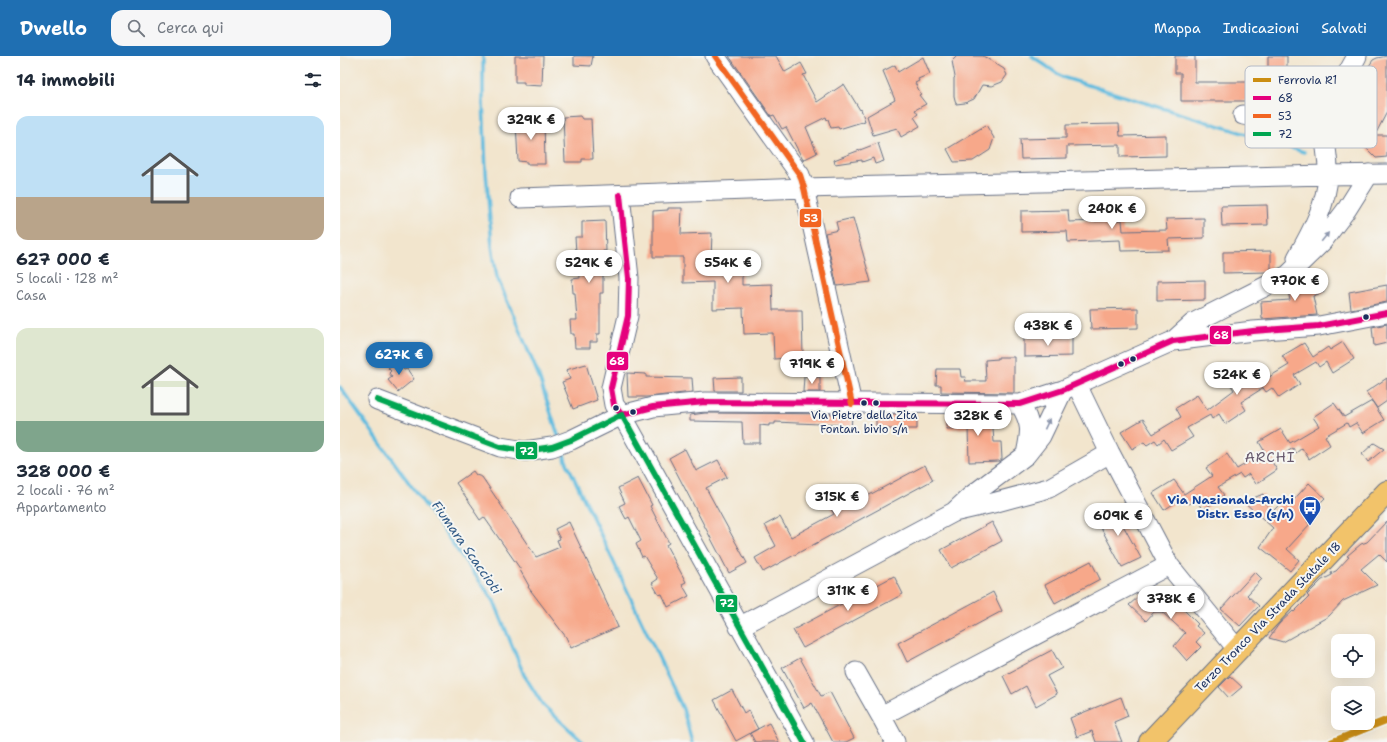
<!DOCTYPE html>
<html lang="it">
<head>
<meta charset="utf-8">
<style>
  :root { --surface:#fff; --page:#f6f6f7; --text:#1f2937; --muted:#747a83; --accent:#1f6fb2 }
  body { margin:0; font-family:"Shantell Sans",sans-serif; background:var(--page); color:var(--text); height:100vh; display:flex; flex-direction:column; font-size:15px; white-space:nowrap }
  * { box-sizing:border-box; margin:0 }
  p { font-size:13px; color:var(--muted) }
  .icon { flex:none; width:22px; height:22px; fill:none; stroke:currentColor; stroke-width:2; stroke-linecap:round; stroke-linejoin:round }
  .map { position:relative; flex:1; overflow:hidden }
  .side { display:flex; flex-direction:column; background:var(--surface); width:340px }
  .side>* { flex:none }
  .buttons { position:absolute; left:991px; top:578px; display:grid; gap:8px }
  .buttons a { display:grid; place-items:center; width:44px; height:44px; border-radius:8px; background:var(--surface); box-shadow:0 4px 16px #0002; font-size:20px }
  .price { position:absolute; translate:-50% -34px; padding:0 9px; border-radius:14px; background:#fff; color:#222; font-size:13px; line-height:26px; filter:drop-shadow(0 1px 2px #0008) }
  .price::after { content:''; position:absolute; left:50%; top:24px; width:12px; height:9px; margin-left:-6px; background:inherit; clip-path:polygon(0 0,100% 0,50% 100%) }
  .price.selected { background:var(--accent); color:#fff }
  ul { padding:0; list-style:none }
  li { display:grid; align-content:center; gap:8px; height:212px; padding:0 16px }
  li span { display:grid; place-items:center; height:124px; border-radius:12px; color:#555 }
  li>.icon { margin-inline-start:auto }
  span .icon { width:72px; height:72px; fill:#fffc; stroke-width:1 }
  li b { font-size:17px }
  h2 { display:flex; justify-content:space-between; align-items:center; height:48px; padding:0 16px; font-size:17px }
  header { display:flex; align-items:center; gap:24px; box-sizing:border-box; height:56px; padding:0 20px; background:var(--accent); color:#fff }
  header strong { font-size:19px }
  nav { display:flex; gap:22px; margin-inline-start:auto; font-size:14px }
  .search { width:280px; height:36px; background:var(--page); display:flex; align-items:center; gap:10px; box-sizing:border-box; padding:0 14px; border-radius:12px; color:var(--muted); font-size:15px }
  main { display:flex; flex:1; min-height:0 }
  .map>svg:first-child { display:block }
</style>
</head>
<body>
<header>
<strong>Dwello</strong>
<div class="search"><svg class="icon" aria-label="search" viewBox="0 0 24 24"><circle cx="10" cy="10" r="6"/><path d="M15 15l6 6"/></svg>Cerca qui</div>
<nav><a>Mappa</a><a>Indicazioni</a><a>Salvati</a></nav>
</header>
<main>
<section class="side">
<h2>14 immobili<svg class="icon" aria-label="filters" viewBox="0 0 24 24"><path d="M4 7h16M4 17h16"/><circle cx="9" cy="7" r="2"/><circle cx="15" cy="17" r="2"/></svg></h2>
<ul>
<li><span style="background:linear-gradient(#bfe0f5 65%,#b9a48a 0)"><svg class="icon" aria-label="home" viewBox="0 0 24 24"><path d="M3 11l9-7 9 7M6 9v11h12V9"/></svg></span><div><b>627 000 €</b><p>5 locali · 128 m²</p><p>Casa</p></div></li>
<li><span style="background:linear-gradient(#dfe7d0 75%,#7fa58c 0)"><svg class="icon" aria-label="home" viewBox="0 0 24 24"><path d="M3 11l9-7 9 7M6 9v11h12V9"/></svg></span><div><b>328 000 €</b><p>2 locali · 76 m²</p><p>Appartamento</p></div></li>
</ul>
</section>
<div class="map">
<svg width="1047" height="686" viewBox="0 0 1047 686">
  <rect width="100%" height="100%" fill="#f6f6f2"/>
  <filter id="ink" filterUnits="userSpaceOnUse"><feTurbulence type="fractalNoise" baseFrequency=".025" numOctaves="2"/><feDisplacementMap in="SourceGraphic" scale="8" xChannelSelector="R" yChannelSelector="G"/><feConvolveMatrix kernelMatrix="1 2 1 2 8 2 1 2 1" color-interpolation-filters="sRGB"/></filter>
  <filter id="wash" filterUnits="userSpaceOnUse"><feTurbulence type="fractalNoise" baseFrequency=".012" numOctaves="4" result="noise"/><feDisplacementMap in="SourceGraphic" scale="16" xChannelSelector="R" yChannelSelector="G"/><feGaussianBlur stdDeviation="0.9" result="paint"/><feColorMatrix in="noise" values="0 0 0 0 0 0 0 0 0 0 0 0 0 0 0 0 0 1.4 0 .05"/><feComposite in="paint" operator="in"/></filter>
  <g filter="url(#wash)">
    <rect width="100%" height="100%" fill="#f2e5cd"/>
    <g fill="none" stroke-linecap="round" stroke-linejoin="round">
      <path stroke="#61bcdf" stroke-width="3.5" d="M143 0V44L146 116 152 190 157 221 198 318 219 382
        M692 0 722 21 964 96
        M0 331 154 545 184 619 203 649 243 686
        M222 392 226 405 343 653 352 686"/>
    </g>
    <g id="blocks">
      <path fill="#f7a88a" d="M175 0H203L202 30 184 29V26H175Z
        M234 0H253L251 10 234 9Z
        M389 0H436L445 16 461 7 467 18 463 19 477 46 504 28 520 54 521 53 525 65 499 73 498 71 491 72 488 63 487 64 486 61 466 71 477 97 463 104 446 71 442 73 434 59 431 60Z
        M617 0H643L664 13 667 19 662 26 652 30 642 29 634 43 625 47 616 48 614 40V22L615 21 612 5Z
        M835 0H855V26H928V0H947V39H918V45H841V17H835Z
        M1047 0V56L1035 79H1047V101L1036 102 1024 90 1019 81 1017 68 1021 52 1029 48 1024 24 1025 16 1033 4 1037 2Z
        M583 1 590 18 578 23 579 25 575 27 581 38 579 39 586 48 575 54 578 58 574 61 580 70 561 81 557 72 533 79 527 60 555 44 543 15 555 9 558 16Z
        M240 60 242 63H251L253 103H242V106H225L223 61Z
        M186 62H204L205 108H187V106L178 105 176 66 186 65Z
        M779 68 780 80 826 79V100L780 101V89L727 90V102L681 103 680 83 726 82V69Z
        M646 69 654 82 650 94 633 105 614 106 607 93Z
        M538 87 544 105 535 108 533 102 522 106V104L495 108 494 104Z
        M927 149 928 169 882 170 881 150Z
        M328 152H342L341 178 372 177 371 203H402V229L432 228 433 254H462L463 301 434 303 433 277 404 278 403 252 373 253V226L343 227V201H313V155L328 154Z
        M728 154 729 166 782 164 783 175 827 174 826 163 864 162V182L828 183 829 194 781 195 780 184 728 186 727 175 681 176V155Z
        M513 162 531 226 497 230 485 177 498 174 496 166Z
        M265 165 266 195H263V237H260V278H257V286H250V292H235L234 278H231L230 264H237L235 237H233L232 223 240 222 238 195 236 196 235 181H242V166Z
        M931 195V215L930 216 883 217V196Z
        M980 220 984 236 973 240 977 259 922 263 921 246 950 244 948 236 958 233V230L969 228 968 224Z
        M865 224V244L817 245V225Z
        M1047 229V246L1011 253 1009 236Z
        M798 252V272L751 273 750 253Z
        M1047 268V287L1034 290 1032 271Z
        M732 281V300L684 301V282Z
        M1003 286 1014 303 992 317 986 306 979 311 976 306 954 319 960 328 939 342 932 332 926 336 921 329 923 332 901 346 906 354 885 368 879 358 872 363 870 359 847 372 853 381 831 394 824 383 818 388 815 384 807 389 804 386 792 393 781 376 803 363 813 378 841 361 836 352 857 339 867 354 894 334 889 326 910 312 919 327 949 309 942 300 964 287 973 301 988 291 990 294Z
        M658 301H674V337L601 336V329H596L597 313H620L621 321H626L625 325H646L645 304 658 303Z
        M58 304 64 314 67 313 74 323 58 336 48 324 52 321 49 317 51 315 48 312Z
        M246 308 257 344 233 353 222 326 230 323 226 314Z
        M287 317 306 318V321L352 322 353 336 308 341H288Z
        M401 321V335H375L374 322Z
        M464 321H480V336H463Z
        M1047 322V345L1037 352 1026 336Z
        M1032 345 1044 364 1023 377 1016 367 1009 371 1007 367 985 380 990 389 969 403 962 392 956 397 953 392 932 406 937 414 916 428 909 418 903 422 900 418 878 431 884 439 863 454 856 444 849 448 846 443 838 448 836 446 824 454 813 437 834 424 844 438 872 420 866 412 887 398 897 413 925 396 919 386 941 373 950 387 979 370 973 361 994 347 1004 361Z
        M365 357 508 358 512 359 511 375 501 374 502 369 435 366V368H429V370L420 369V387H403L402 366 350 365V359Z
        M536 358H577V373H536Z
        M607 359H652L654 386H661L662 403 659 405 629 406 628 372 607 373Z
        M1034 387 1044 393 1028 406 1022 398Z
        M345 393 356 415 378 404 387 421 366 432 407 507 389 517 329 402Z
        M585 409 593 424 423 516 415 502 436 490 425 469 440 461 451 481 494 458 483 438 498 430 509 450Z
        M133 415 136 419 142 421 196 501 220 491 217 484 220 483 215 473 229 466 278 571 231 592 226 581 188 531 189 530 180 514H181L144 461 140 464 134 455 135 454 116 427Z
        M298 422 312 449 310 450 329 487 326 489 346 526 342 528 349 540 328 551 322 538 319 539 312 527 318 523 304 500 302 501 296 488 301 485 289 461 286 463 279 450 285 447 278 432Z
        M969 427 985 442 974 453 977 456 967 466 970 468 947 493 959 504 950 515 920 491 933 472 904 446 923 438 930 458 944 444 949 449Z
        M773 451 801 502 782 511 755 461Z
        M1047 465V506L1039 498 1021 513 1037 529 1003 545 989 560 943 586 929 582 939 568 953 555 954 556 969 541 967 539 982 524 992 519 991 517 996 515 1009 501 1007 500 1021 488 1027 486Z
        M652 466 662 485 611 512 601 494Z
        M751 505 760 523 715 547 705 529Z
        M915 516 922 523 907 539 919 550 900 570 881 553Z
        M554 520 563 538 463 592 453 574Z
        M818 534 826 540 828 538 858 568 856 570 864 577 856 586 861 591 847 605 834 590 845 577 822 556H814L806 565 789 549 805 535 811 541Z
        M653 536 662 555 567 606 558 587Z
        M712 594 722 612 707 620 717 638 696 650 686 630 672 638 663 620Z
        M460 602 481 640 490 636 514 682 506 686H493L472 647 464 652 442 612Z
        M890 620 902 631 889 642 879 631Z
        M392 634 404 657 408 654 418 673 396 685 374 644Z
        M781 641 788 660 774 666 782 686H756L752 675 737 681 730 662Z
        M429 667 439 686H415L410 677Z"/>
    </g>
  </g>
  <g filter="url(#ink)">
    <use href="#blocks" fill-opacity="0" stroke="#666f85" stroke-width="1"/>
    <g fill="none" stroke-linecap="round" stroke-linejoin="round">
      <g stroke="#666f85" stroke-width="21">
        <path id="minor" d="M375 0 460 119 464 132 512 348
          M903 59 940 65 969 66 988 61
          M280 139 289 222 288 260 271 332 274 349 282 359 313 351 365 346 680 348 723 334 833 285 913 275 979 270 1047 257
          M180 142 464 132 988 119 1047 118
          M957 202C971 177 987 148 988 119 989 104 984 88 985 73 988 47 1005 23 1017 0
          M833 285 853 267 948 219 982 186 1007 153 1029 118
          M736 327 770 397 829 509 897 593
          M37 344 160 391 185 395 212 391 231 384 282 359 464 686
          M680 348C692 368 691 375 686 398
          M614 456 653 447 709 432 770 397
          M399 571 614 456 631 440 686 399 701 380 723 334
          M516 616 541 660 555 686
          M541 660 829 509"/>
      </g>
      <g stroke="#666f85" stroke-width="24">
        <path id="major" d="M810 686 1047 436"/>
      </g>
      <use href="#minor" stroke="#fff" stroke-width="19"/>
      <use href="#major" stroke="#f2c36a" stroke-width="22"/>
      <g stroke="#f6f6f2" stroke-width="9">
        <path id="bus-1" d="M280 139 289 222 288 260 271 332 274 349 282 359 313 351 365 346 680 348 723 334 833 285 913 275 979 270 1047 257"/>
      </g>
      <g stroke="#f6f6f2" stroke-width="9">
        <path id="bus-2" d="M375 0 460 119 464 132 512 348"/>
      </g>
      <g stroke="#f6f6f2" stroke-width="9">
        <path id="bus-3" d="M37 344 160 391 185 395 212 391 231 384 282 359 464 686"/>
      </g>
      <use href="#bus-1" stroke="#e5007d" stroke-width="6"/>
      <use href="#bus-2" stroke="#f26522" stroke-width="6"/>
      <use href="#bus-3" stroke="#00a651" stroke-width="6"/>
      <g stroke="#f6f6f2" stroke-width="10">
        <path id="rail-1" d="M992 686 1047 664"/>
      </g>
      <use href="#rail-1" stroke="#cb8e13" stroke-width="7"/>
    </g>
    <defs><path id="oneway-solid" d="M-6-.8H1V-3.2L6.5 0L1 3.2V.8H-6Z"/></defs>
    <g fill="#8d97ae">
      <use href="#oneway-solid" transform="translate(985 181) rotate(-51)"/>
      <use href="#oneway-solid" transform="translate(707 368) rotate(-65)"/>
    </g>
  </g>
  <defs>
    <g id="bus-pin" transform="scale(1.15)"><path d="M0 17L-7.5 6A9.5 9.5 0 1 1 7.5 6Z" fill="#1a4fb4" stroke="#f6f6f2"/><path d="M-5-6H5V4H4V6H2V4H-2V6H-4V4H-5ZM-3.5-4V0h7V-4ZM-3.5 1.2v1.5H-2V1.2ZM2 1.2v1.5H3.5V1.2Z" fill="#fff"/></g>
  </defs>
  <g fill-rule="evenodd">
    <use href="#bus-pin" x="970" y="451"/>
  </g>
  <g fill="#1b2f5e" stroke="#f6f6f2" stroke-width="1.5">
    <circle cx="1026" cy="261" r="3.5"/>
    <circle cx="793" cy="303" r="3.5"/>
    <circle cx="781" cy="308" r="3.5"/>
    <circle cx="524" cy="347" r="3.5"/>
    <circle cx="536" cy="347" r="3.5"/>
    <circle cx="276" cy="352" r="3.5"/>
    <circle cx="293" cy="356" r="3.5"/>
  </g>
  <g text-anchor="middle" stroke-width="4" stroke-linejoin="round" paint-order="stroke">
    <g font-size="11" fill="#1b2f5e" stroke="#f6f6f2">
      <text x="524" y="363">Via Pietre della Zita<tspan x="524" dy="14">Fontan. bivio s/n</tspan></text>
    </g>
    <g font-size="12" font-weight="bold" fill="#164399" stroke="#f6f6f2" text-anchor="end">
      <text x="954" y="448">Via Nazionale-Archi<tspan x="954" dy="14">Distr. Esso (s/n)</tspan></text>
    </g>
    <g font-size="12" fill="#1b2f5e" stroke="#f6f6f2">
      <text transform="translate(928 561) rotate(-46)" y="4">Terzo Tronco Via Strada Statale 18</text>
    </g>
    <g font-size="13" font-style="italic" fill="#305985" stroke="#f6f6f2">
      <text transform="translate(127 491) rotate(55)" y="5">Fiumara Scaccioti</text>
    </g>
    <g font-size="14" letter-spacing="1" fill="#68596d" stroke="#f6f6f2">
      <text x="930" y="406">ARCHI</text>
    </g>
  </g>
  <rect x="905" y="10" width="132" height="82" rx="6" fill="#f6f6f2" stroke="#b4bac6" stroke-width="1"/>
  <rect x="913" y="22" width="18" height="4" fill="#cb8e13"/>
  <rect x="913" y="40" width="18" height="4" fill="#e5007d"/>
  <rect x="913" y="58" width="18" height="4" fill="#f26522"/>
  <rect x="913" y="76" width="18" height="4" fill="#00a651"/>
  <g font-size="11" fill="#1b2f5e">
    <text x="938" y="28">Ferrovia R1</text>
    <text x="938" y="46">68</text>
    <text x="938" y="64">53</text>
    <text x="938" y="82">72</text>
  </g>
  <g stroke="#f6f6f2" stroke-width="1.5">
    <rect x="459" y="152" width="23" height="20" rx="4" fill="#f26522"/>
    <rect x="869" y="269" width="23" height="20" rx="4" fill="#e5007d"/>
    <rect x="266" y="295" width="23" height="20" rx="4" fill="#e5007d"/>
    <rect x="175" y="385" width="23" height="19" rx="4" fill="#00a651"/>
    <rect x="375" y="538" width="23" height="19" rx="4" fill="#00a651"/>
  </g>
  <g font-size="11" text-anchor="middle" font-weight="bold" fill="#fff">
    <text x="471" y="166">53</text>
    <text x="881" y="283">68</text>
    <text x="277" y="309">68</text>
    <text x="187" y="399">72</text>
    <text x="387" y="551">72</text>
  </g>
</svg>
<div class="buttons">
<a><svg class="icon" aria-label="locate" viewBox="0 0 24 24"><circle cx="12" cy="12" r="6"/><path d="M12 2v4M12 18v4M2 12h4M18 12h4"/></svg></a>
<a><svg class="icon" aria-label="layers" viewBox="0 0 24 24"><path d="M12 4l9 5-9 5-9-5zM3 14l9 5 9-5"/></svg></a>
</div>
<b class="price" style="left:191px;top:85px">329K €</b>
<b class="price" style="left:772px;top:174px">240K €</b>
<b class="price" style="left:249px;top:228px">529K €</b>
<b class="price" style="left:388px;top:228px">554K €</b>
<b class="price" style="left:955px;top:246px">770K €</b>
<b class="price" style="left:708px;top:291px">438K €</b>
<b class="price selected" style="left:59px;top:320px">627K €</b>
<b class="price" style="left:472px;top:329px">719K €</b>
<b class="price" style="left:897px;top:340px">524K €</b>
<b class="price" style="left:638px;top:381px">328K €</b>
<b class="price" style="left:497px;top:462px">315K €</b>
<b class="price" style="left:778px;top:481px">609K €</b>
<b class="price" style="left:508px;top:556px">311K €</b>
<b class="price" style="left:831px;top:564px">378K €</b>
</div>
</main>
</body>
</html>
